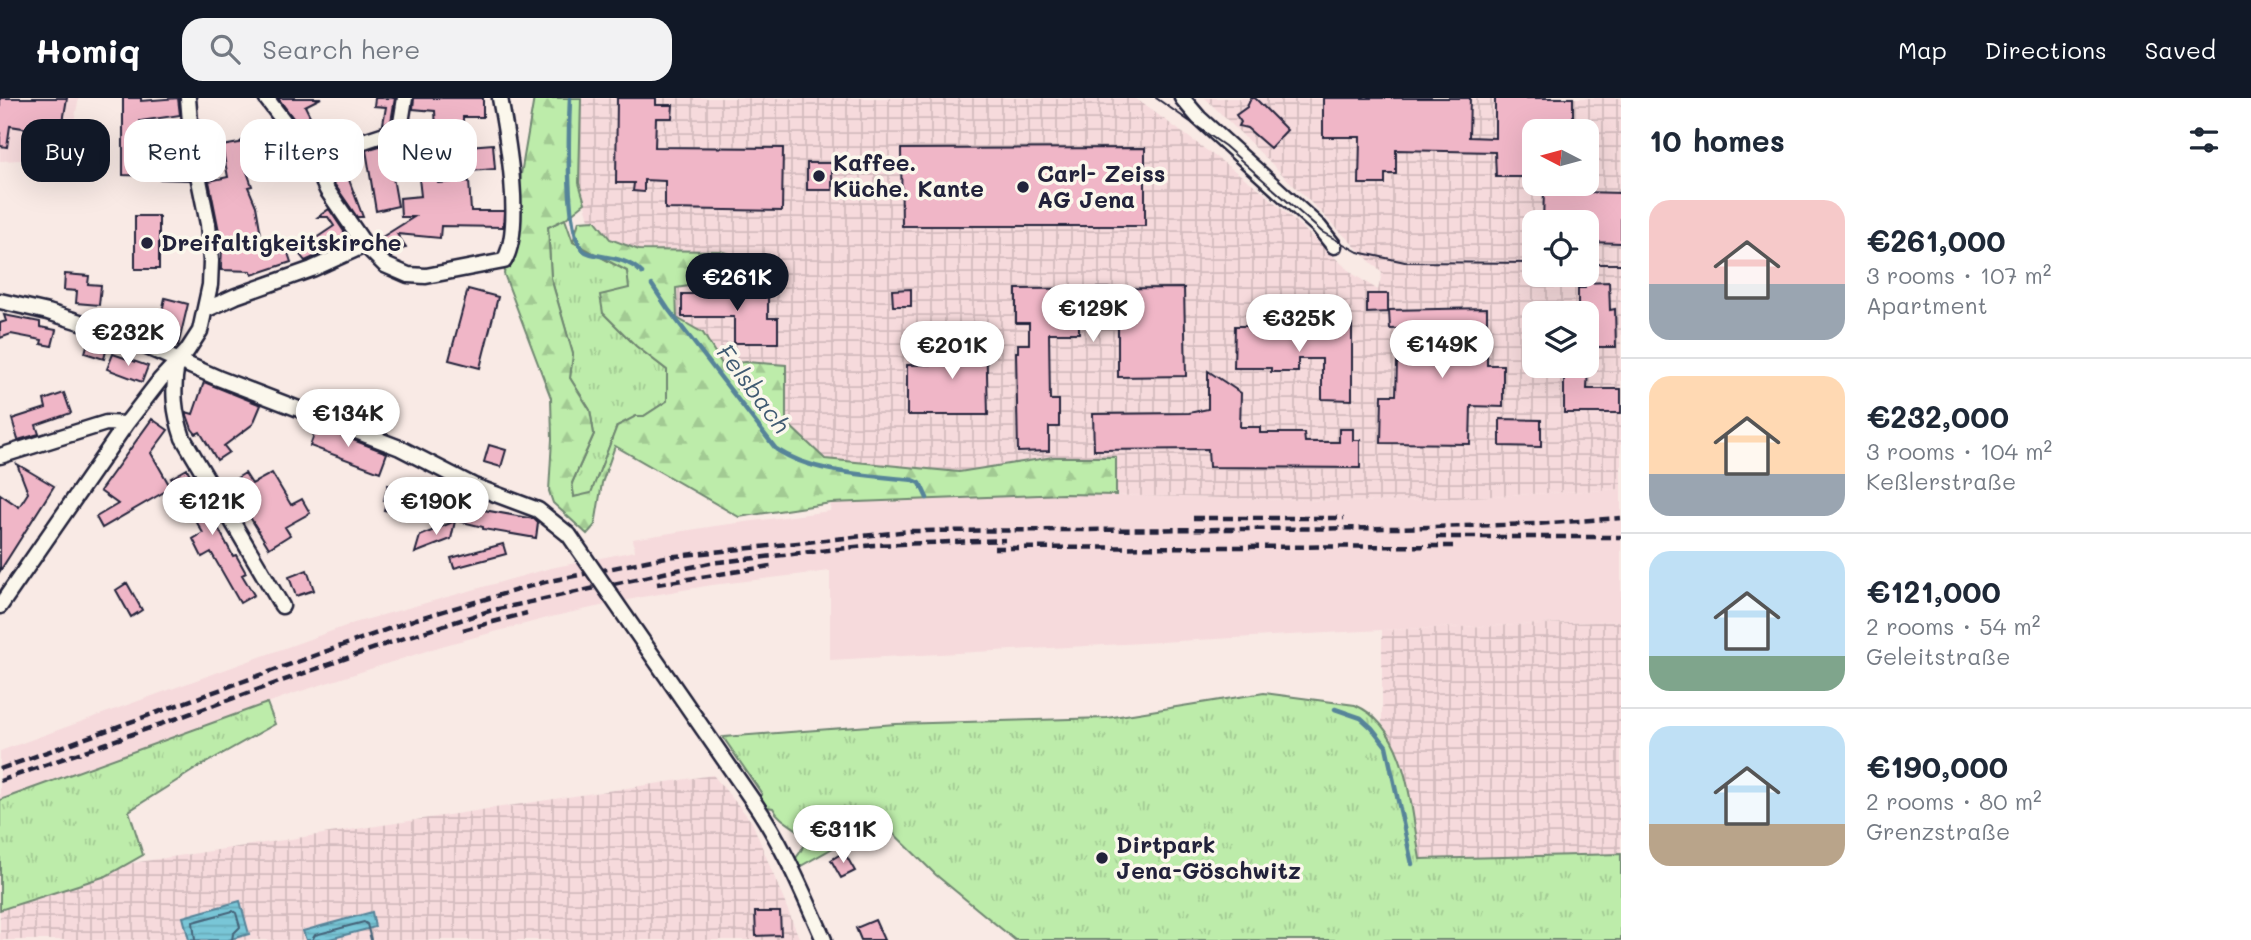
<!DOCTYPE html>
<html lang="en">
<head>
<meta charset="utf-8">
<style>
  :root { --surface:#fff; --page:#f2f2f3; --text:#1f2937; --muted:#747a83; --line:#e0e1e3; --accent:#111827 }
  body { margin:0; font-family:Mali,sans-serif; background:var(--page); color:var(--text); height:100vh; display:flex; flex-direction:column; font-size:26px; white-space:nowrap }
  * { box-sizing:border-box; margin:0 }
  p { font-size:23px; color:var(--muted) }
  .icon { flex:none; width:38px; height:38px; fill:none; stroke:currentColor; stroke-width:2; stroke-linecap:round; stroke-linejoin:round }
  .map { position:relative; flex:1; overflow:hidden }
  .panel { display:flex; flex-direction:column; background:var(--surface); width:630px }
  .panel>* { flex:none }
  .top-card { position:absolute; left:21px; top:21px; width:665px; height:63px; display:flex; gap:14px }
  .needle { width:46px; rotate:276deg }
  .fabs { position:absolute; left:1522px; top:21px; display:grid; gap:14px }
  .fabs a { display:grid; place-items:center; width:77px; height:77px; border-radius:14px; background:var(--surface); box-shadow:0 7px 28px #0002; font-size:35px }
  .price { position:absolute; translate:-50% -60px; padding:0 16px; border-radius:24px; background:#fff; color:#222; font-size:23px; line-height:46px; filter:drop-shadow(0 2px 4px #0008) }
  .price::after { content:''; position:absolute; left:50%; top:42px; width:21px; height:16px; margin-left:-10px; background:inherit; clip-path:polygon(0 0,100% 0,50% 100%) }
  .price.on { background:var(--accent); color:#fff }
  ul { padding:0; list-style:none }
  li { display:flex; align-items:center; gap:21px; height:175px; padding:0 28px }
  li+li { border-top:2px solid var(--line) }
  li span { display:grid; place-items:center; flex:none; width:196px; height:140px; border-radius:21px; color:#555 }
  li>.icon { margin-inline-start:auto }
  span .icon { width:84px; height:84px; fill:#fffc; stroke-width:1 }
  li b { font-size:30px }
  h2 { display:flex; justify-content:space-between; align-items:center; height:84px; padding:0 28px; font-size:30px }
  .chip { padding:0 24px; border-radius:21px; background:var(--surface); box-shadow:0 7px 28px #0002; font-size:24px; line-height:63px }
  .chip.on { background:var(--accent); color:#fff }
  header { display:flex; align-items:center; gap:42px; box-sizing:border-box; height:98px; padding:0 35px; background:var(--accent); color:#fff }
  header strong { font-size:33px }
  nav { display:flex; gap:38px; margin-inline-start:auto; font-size:24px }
  .search { width:490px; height:63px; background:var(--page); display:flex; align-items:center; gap:18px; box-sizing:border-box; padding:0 24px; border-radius:21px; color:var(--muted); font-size:26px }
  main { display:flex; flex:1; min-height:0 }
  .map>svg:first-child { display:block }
</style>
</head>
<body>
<header>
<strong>Homiq</strong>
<div class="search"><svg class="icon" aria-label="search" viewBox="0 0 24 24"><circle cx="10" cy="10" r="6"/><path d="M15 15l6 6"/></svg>Search here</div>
<nav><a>Map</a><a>Directions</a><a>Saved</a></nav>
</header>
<main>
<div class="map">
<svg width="1621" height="842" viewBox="0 0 1621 842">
  <defs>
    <pattern id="industrial-grid" width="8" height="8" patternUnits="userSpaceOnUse" patternTransform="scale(1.75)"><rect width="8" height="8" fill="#f6dadc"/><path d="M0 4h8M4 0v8" fill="none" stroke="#d3bbbe"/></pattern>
    <pattern id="grass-tufts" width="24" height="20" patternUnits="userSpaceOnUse" patternTransform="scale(1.75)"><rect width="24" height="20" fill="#bdecaa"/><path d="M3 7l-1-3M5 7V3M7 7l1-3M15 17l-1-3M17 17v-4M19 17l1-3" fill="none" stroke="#a2ca93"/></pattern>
    <pattern id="forest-firs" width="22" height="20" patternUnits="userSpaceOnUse" patternTransform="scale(1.75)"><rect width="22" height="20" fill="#bdecaa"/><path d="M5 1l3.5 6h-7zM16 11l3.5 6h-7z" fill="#a2ca93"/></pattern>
    <pattern id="water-rules" width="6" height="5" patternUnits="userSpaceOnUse" patternTransform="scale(1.75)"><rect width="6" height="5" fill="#79c6d7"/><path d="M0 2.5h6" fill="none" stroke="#68aab9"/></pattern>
  </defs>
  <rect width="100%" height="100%" fill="#f9eae5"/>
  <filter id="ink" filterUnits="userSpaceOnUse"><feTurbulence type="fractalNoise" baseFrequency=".0143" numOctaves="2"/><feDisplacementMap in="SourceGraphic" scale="14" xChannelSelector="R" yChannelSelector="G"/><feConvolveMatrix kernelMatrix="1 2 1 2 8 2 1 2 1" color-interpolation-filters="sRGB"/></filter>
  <g filter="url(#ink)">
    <path fill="#f6dadc" d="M0 0H79L66 60 0 63Z
      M1621 391V523L1382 532 830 562V473L712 487 642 499 555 518 445 547 292 596 0 702V653L354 525 551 470 635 453 633 441 715 428 830 413 831 405 944 399 1064 396 1384 404Z"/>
    <path fill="url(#industrial-grid)" fill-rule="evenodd" d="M581 0H1135L1261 92 1353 176 1378 192 1382 175 1205 0H1621V391L1384 404 1064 396 831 405 739 419 635 289 579 85ZM1535 33H1587V86H1535ZM1535 124H1587V177H1535ZM1535 215H1587V268H1535Z
      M1621 523V756L1420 761 1402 663 1382 626V532Z
      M713 677 752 724 800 842H0V785Z"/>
    <path fill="url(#grass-tufts)" stroke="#708772" stroke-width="2" d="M565 121 573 144 627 173 630 190 603 215 636 248 667 272V303L644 318 617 328 591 396 574 399 572 385 594 336 590 312 570 280 573 256 551 180 548 129Z
      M1264 595 1355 607C1408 629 1411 712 1420 761L1621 756V842H1015L936 777 881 723 799 769 796 760C820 729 784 733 773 710L767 709 760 698 762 696 723 639 896 626 1107 620Z
      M267 605 275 626 197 670 129 713 143 757 106 778 0 812V702Z"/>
    <path fill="url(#forest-firs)" stroke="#708772" stroke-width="2" d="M534 0H581L579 85 585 105 565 121 548 129 551 180 573 256 570 280 590 312 594 336 572 385 574 399 591 395 617 328 636 318H644L667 303V272L636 248 603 215 600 197 629 190 627 173 573 144 579 123 595 122 610 141 639 152 720 153 750 162V186H700L676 190 677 220 703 235 722 266 746 264 786 267V324L825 361 959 374 1053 359H1116V397L1064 396 831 405 739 419 615 348 602 385 595 427 587 436 553 405 549 393 552 341 551 300 504 176Z"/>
    <path fill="url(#water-rules)" stroke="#568499" stroke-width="2" d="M240 803 249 836 228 842H189L183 819Z
      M372 814 375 829 326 842H306L303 833Z"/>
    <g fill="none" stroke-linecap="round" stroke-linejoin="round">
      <path stroke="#456479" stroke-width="2" d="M195 842 193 824 233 813 236 815 240 829 233 836 232 842
        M312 842 315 837 364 824 367 826 371 842"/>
      <path stroke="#568499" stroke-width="4.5" d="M570 0C569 27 564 134 583 152 592 161 623 155 642 175
        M652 187 668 211 776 351C814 376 869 377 913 382L920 385 927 400
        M1335 611 1361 620 1372 630 1386 648 1412 766"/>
    </g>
    <path fill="#f0b6c7" stroke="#22223b" stroke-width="2" d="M0 0H67L61 36 10 28 7 49 0 48Z
      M123 0H141V3L178 0 180 17 140 23V59L184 56 189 82 158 81 157 78 123 77Z
      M278 0H321L305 8 324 46 315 49Z
      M375 0H395L391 24 383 26 386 9 374 8Z
      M414 0H483V19H463V24H459L461 46 437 48 435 13 413 11Z
      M617 0H656V7H673L672 20H656L655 49 783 50 782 113 665 111V83L644 82V94L633 93 634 85H616Z
      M1251 0H1255L1287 32 1270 50 1247 30 1239 28 1241 24 1236 17 1247 9Z
      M1323 0H1470L1469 39 1495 40V0H1573V33H1535V79H1496L1495 54 1396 52V76H1385V86H1359L1360 39H1323Z
      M275 27 289 46V49L246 71 252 88 248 89 256 108 264 154 285 146 291 164 252 177 251 173 221 172 222 148 209 83 228 79 222 48 239 45 258 30Z
      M213 37 217 58 204 60 201 39Z
      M397 43 400 54 389 57 398 108 376 113 366 52Z
      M435 43V82H437L438 85 469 83 471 113H504L503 129 441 128 440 140 397 136 406 149 391 159 379 141 414 119H401L400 100 421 98 415 45Z
      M493 46 495 71 471 73 468 48Z
      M1145 50V128H902L901 51Z
      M807 65H832V92H807Z
      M343 66 363 119H357L335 87 328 72Z
      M1544 93 1621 95V145L1587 144V124H1543Z
      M329 111 347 138 323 155 305 163 297 153 334 128 328 119H318Z
      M135 118H159V171H135Z
      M65 176 89 178 88 186 101 187 99 207 76 205 77 193 64 192Z
      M1609 184 1610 212 1615 211 1616 249H1588L1587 215H1578V190H1585V185Z
      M733 190H768V220H778V245H734V219H682V196H733Z
      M1184 190 1186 278 1118 279V223H1079V235H1049L1050 302H1059V329H1049V353L1018 354 1016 254H1018V246H1029V225H1016V191Z
      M468 191 498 199 480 270 449 262Z
      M911 191V208H893L892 192Z
      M1367 196H1388V214L1367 215Z
      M165 200 188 206 178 248 149 239 153 222 160 223Z
      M1487 210V267H1503V309L1471 308 1470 346 1381 345 1382 297H1396L1397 265H1438V230L1390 231 1389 212Z
      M4 217 40 224V229L56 232 52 248 41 246 42 242 11 236 0 240V225L6 223Z
      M1322 226 1352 227V302L1322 301V261H1298V274H1271V270H1234L1235 228H1298L1297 239H1322Z
      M955 234H986L988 317H907V267L955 266Z
      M89 240 108 245 104 261 85 255Z
      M113 256 148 268 142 284 107 271Z
      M1564 268H1588L1587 291H1621V315H1564Z
      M1208 273 1241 295 1240 329H1260V335H1304L1305 344H1339V331H1353V342H1360V370L1209 369 1208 351 1094 352 1093 316 1189 315 1208 311Z
      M204 284 261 307 253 326 224 348 229 354 217 362 200 334 196 336 192 331 186 314 193 316Z
      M64 295 71 315 36 327 39 336 18 342 12 321 46 310 44 302Z
      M152 321 168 332 151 355 171 390 102 430 96 419 118 406 100 393Z
      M1500 321 1541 322V349L1500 348Z
      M317 328 387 355 380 374 310 348Z
      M489 347 506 352 501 369 484 364Z
      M17 366 54 388 0 473V396L19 409 28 395Z
      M187 371 233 458 236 457 246 475 242 477 254 497 240 505 211 454 202 459 193 441 203 435 171 380Z
      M245 375 252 386 272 375 291 407 302 401 310 415 285 429 290 437 269 450 229 385Z
      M388 387 412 393 410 411 407 410 405 417 384 412 387 402H384Z
      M430 399 467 409 534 421 538 425 536 440 483 431V429L426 415Z
      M455 423 451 441 415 455 420 438Z
      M503 446 506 456 454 470 451 460Z
      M307 472 314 492 296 498 289 479Z
      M127 485 142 512 131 519 116 492Z
      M844 754 855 773 841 780 831 762Z
      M755 814H780L781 837 756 838Z
      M875 822 884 842H861L856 830Z"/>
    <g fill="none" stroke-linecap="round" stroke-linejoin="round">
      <g stroke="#22223b" stroke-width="19">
        <path id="minor" d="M266 0 312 60 327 92 365 147 385 167 408 177 426 178 504 163C524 130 507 38 500 0
          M1182 0 1199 20 1319 129 1334 148
          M312 60 400 31 405 0
          M0 203 48 214 115 235 218 280 400 350 474 388 538 412 569 437
          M205 212 236 198 312 171 365 147
          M177 265C172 293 174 314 183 340L282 508
          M0 358 106 325 126 326
          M0 508 126 326 160 282 187 253 200 233 210 187 211 163 208 126 192 48 188 0
          M753 703C783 746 803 795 824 842"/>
      </g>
      <use href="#minor" stroke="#fbf7ec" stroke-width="14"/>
      <path stroke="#22223b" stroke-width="2" d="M1156 0 1225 48 1322 134 1358 154 1405 164 1535 165
        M1587 166H1621"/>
      <path stroke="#22223b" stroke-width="4.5" stroke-dasharray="10 5" stroke-linecap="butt" d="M1193 420H1344
        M1436 439H1621
        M994 450 1453 448
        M657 486 771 468
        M463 532 527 515
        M0 671 416 521 545 484 666 459 910 433 1396 430 1535 426 1621 420
        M0 683 392 544 489 513 710 465 874 447 1005 442"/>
      <g stroke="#22223b" stroke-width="19" stroke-linecap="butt">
        <path id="minor-bridge" d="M569 437 753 703"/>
      </g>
      <use href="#minor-bridge" stroke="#fbf7ec" stroke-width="14"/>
    </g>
  </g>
  <g fill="#22223b" stroke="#fbf7ec" stroke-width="2.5">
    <circle cx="819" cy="78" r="7"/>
    <circle cx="1023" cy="89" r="7"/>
    <circle cx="147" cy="145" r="7"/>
    <circle cx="1102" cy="760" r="7"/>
  </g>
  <g text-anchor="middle" stroke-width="7" stroke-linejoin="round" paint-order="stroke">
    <g font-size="23" font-weight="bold" fill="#22223b" stroke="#fbf7ec" text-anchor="start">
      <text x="833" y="73">Kaffee.<tspan x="833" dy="26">Küche. Kante</tspan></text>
      <text x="1037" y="84">Carl- Zeiss<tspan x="1037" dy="26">AG Jena</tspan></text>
      <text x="161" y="153">Dreifaltigkeitskirche</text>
      <text x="1116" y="755">Dirtpark<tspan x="1116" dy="26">Jena-Göschwitz</tspan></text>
    </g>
    <g font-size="24" font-style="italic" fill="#405b72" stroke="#fbf7ec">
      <text transform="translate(753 291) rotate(53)" y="8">Felsbach</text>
    </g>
  </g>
</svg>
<div class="fabs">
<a><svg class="needle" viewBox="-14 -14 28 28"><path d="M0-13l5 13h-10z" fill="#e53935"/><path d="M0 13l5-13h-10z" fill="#747a83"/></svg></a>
<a><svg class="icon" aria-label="locate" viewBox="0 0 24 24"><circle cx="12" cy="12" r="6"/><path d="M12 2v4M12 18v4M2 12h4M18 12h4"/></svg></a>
<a><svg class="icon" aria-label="layers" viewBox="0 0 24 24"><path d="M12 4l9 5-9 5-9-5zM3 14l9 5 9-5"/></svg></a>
</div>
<b class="price on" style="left:737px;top:215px">€261K</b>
<b class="price" style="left:1093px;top:246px">€129K</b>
<b class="price" style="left:1299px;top:256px">€325K</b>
<b class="price" style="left:128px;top:270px">€232K</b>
<b class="price" style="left:1442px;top:282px">€149K</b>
<b class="price" style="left:952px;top:283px">€201K</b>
<b class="price" style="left:348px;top:351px">€134K</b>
<b class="price" style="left:212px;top:439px">€121K</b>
<b class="price" style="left:436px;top:439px">€190K</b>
<b class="price" style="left:843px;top:767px">€311K</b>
<div class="top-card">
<a class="chip on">Buy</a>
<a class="chip">Rent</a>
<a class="chip">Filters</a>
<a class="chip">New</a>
</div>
</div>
<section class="panel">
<h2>10 homes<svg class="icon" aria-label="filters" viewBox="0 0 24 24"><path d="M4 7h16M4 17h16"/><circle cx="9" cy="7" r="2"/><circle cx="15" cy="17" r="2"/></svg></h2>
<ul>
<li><span style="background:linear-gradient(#f6c9c9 60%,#9aa5b1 0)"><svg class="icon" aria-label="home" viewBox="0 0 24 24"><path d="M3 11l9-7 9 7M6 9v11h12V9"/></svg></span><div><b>€261,000</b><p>3 rooms · 107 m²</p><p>Apartment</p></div></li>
<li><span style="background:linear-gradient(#ffd9b3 70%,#9aa5b1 0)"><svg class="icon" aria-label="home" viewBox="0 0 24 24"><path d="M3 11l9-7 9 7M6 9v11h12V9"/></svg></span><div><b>€232,000</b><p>3 rooms · 104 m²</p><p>Keßlerstraße</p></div></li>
<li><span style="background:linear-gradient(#bfe0f5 75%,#7fa58c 0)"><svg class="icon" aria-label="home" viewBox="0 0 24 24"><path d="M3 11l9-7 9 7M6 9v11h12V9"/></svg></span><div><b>€121,000</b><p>2 rooms · 54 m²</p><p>Geleitstraße</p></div></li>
<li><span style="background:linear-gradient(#bfe0f5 70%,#b9a48a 0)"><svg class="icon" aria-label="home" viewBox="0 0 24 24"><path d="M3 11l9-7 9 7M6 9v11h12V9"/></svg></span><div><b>€190,000</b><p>2 rooms · 80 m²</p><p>Grenzstraße</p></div></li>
</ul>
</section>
</main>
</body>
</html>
